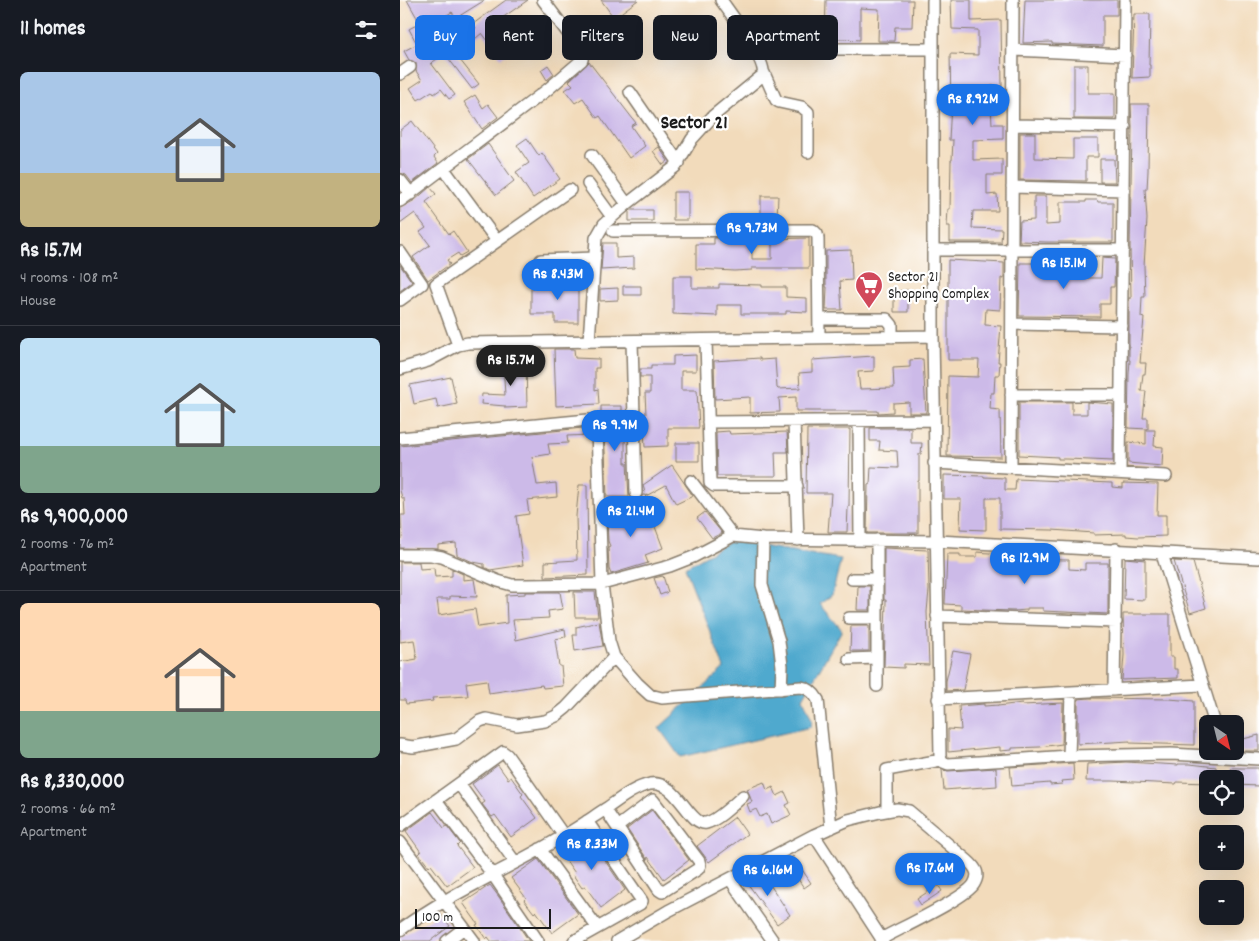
<!DOCTYPE html>
<html lang="en">
<head>
<meta charset="utf-8">
<style>
  :root { --surface:#171b24; --page:#20242c; --text:#f1f3f6; --muted:#9ea1a6; --line:#363941; --accent:#1a73e8 }
  body { margin:0; font-family:Dekko,sans-serif; background:var(--page); color:var(--text); height:100vh; display:flex; flex-direction:column; font-size:19px; white-space:nowrap }
  * { box-sizing:border-box; margin:0 }
  p { font-size:16px; color:var(--muted) }
  .icon { flex:none; width:28px; height:28px; fill:none; stroke:currentColor; stroke-width:2; stroke-linecap:round; stroke-linejoin:round }
  .map { position:relative; flex:1; overflow:hidden }
  .sheet { display:flex; flex-direction:column; background:var(--surface); width:400px }
  .sheet>* { flex:none }
  .top-card { position:absolute; left:15px; top:15px; width:475px; height:45px; display:flex; gap:10px }
  .needle { width:32px; rotate:145deg }
  .tools { position:absolute; left:799px; top:715px; display:grid; gap:10px }
  .tools a { display:grid; place-items:center; width:45px; height:45px; border-radius:8px; background:var(--surface); box-shadow:0 5px 20px #0002; font-size:25px }
  .scale { position:absolute; left:15px; bottom:12px; width:136px; box-sizing:border-box; padding-left:5px; border:2px solid #1c1c1c; border-top:0; font-size:14px; line-height:18px; white-space:nowrap; color:#1c1c1c; -webkit-text-stroke:4px #fff; paint-order:stroke }
  .price { position:absolute; translate:-50% -42px; padding:0 11px; border-radius:18px; background:var(--accent); color:#fff; font-size:16px; line-height:32px; filter:drop-shadow(0 1px 2px #0008) }
  .price::after { content:''; position:absolute; left:50%; top:30px; width:15px; height:11px; margin-left:-8px; background:inherit; clip-path:polygon(0 0,100% 0,50% 100%) }
  .price.active { background:#222; color:#fff }
  ul { padding:0; list-style:none }
  li { display:grid; align-content:center; gap:10px; height:265px; padding:0 20px }
  li+li { border-top:1px solid var(--line) }
  li span { display:grid; place-items:center; height:155px; border-radius:8px; color:#555 }
  li>.icon { margin-inline-start:auto }
  span .icon { width:90px; height:90px; fill:#fffc; stroke-width:1 }
  li b { font-size:21px }
  h2 { display:flex; justify-content:space-between; align-items:center; height:60px; padding:0 20px; font-size:21px }
  .chip { padding:0 18px; border-radius:8px; background:var(--surface); box-shadow:0 5px 20px #0002; font-size:18px; line-height:45px }
  .chip.active { background:var(--accent); color:#fff }
  main { display:flex; flex:1; min-height:0 }
  .map>svg:first-child { display:block }
</style>
</head>
<body>
<main>
<section class="sheet">
<h2>11 homes<svg class="icon" aria-label="filters" viewBox="0 0 24 24"><path d="M4 7h16M4 17h16"/><circle cx="9" cy="7" r="2"/><circle cx="15" cy="17" r="2"/></svg></h2>
<ul>
<li><span style="background:linear-gradient(#a9c7e8 65%,#c2b280 0)"><svg class="icon" aria-label="home" viewBox="0 0 24 24"><path d="M3 11l9-7 9 7M6 9v11h12V9"/></svg></span><div><b>Rs 15.7M</b><p>4 rooms · 108 m²</p><p>House</p></div></li>
<li><span style="background:linear-gradient(#bfe0f5 70%,#7fa58c 0)"><svg class="icon" aria-label="home" viewBox="0 0 24 24"><path d="M3 11l9-7 9 7M6 9v11h12V9"/></svg></span><div><b>Rs 9,900,000</b><p>2 rooms · 76 m²</p><p>Apartment</p></div></li>
<li><span style="background:linear-gradient(#ffd9b3 70%,#7fa58c 0)"><svg class="icon" aria-label="home" viewBox="0 0 24 24"><path d="M3 11l9-7 9 7M6 9v11h12V9"/></svg></span><div><b>Rs 8,330,000</b><p>2 rooms · 66 m²</p><p>Apartment</p></div></li>
</ul>
</section>
<div class="map">
<svg width="859" height="941" viewBox="0 0 859 941">
  <rect width="100%" height="100%" fill="#fff"/>
  <filter id="ink" filterUnits="userSpaceOnUse"><feTurbulence type="fractalNoise" baseFrequency=".02" numOctaves="2"/><feDisplacementMap in="SourceGraphic" scale="10" xChannelSelector="R" yChannelSelector="G"/><feConvolveMatrix kernelMatrix="1 2 1 2 8 2 1 2 1" color-interpolation-filters="sRGB"/></filter>
  <filter id="wash" filterUnits="userSpaceOnUse"><feTurbulence type="fractalNoise" baseFrequency=".0096" numOctaves="4" result="noise"/><feDisplacementMap in="SourceGraphic" scale="20" xChannelSelector="R" yChannelSelector="G"/><feGaussianBlur stdDeviation="1.12" result="paint"/><feColorMatrix in="noise" values="0 0 0 0 0 0 0 0 0 0 0 0 0 0 0 0 0 1.4 0 .05"/><feComposite in="paint" operator="in"/></filter>
  <g filter="url(#wash)">
    <rect width="100%" height="100%" fill="#f2dbbb"/>
    <path fill="#50a9ce" stroke="#366275" d="M331 541 441 559 432 595 420 604 442 630 403 698 412 720 411 727 280 757 259 728 324 668 285 567Z"/>
    <g id="blocks">
      <path fill="#ccbae8" d="M7 0H85L56 18 52 12 35 22 39 29 37 30 45 44 48 42 52 47 76 28 73 24 106 0H128L92 25 111 51 101 58 82 33 56 55 79 84 72 89 45 54 31 63 55 95 49 99 41 89 34 94 32 91 18 100 10 88 22 80 16 71V63L9 60 4 51 17 44 9 29 20 23Z
        M201 0H238L214 18Z
        M426 0H513L512 27H495L494 41H478L479 9 460 8V40L425 38Z
        M551 0H571V21L601 20 602 86H591V107L592 124H603V139L573 140V160L602 159V175H587V195L597 194 598 211H573L572 228 602 229 601 242H550V226H547L548 209H550L551 160H552L553 140H549L551 104 550 54 578 55V30L552 29Z
        M625 0H717V15H703V46L652 44V42L623 43Z
        M734 14H750L749 65H750V77L732 78Z
        M189 62 236 123 231 126 245 146 229 158 200 116 197 118 183 98 175 103 165 90 173 85 169 81Z
        M148 65 154 74 147 80 141 70Z
        M674 65H688V93H715V119H674Z
        M75 95 83 108 88 104 98 117 82 129 64 102Z
        M731 104H749L748 171 747 189H745L747 219 744 266 745 297H742L741 317 744 318 740 363H746L745 374H743L741 391H746L743 418H748V429L728 428 729 374 730 360H729V298H731L730 247 732 127Z
        M12 121 37 154 34 157 38 163 12 183 6 175 0 173V130Z
        M620 133H635V158L673 159V139H698V157H686V181L620 180Z
        M127 138 139 156 142 153 160 179 133 198 116 172 129 163 117 145Z
        M88 144 114 181 96 195 68 159Z
        M259 147 268 161 263 165 253 151Z
        M700 159H714L715 182H700Z
        M30 187 36 194 26 202 49 234 53 231 67 252 60 256 58 253 47 260 50 264 28 280 13 257 30 245 20 232 26 228 15 213 0 224V208L15 200Z
        M273 192H288V220H273Z
        M361 196H378L377 218H361Z
        M634 196H646V225L660 224V202H686V200H697L698 202H713V242H647L619 241 620 221 634 220Z
        M231 210H253V221H229V212Z
        M314 238H352V259H372V239L409 238V268H352V270L335 271 296 269V244H314Z
        M203 243H216V258L234 257V268L201 270Z
        M451 250 452 280 440 281 442 310H426L427 287H426V251Z
        M702 258 715 259 714 287H710V304H700V317L619 316 620 263H673V272H687V278H701Z
        M548 260 604 263V279L601 278 600 310 586 309 585 325 601 326 598 362H600L599 375H595L594 393H591L590 409 600 410 601 457 547 456 548 376 578 377 579 360H548Z
        M0 265 12 282 0 291Z
        M273 276H292V288H319V284L362 285V287H386V297L407 298V312L386 311V314H341V305H317V316L273 314Z
        M155 278H178V323H155V314H131V288H155Z
        M223 286H241V295H223Z
        M218 288V300L200 301V289Z
        M508 290V312H494V291Z
        M154 349H174L175 358 199 359V368H195V390L198 389 199 404 156 406Z
        M296 355V371H281V390H297L299 428H268V446L245 447 243 414H246L245 393H250V377H240V369H251V365H273V356Z
        M474 356V371L458 372 460 389 494 388 493 368 510 367V360L523 359 526 413H509V402L493 403V412L478 413V411H396V397L379 398 380 412 350 413V397L315 399 314 361 360 358V360L375 359 377 388 378 389 400 388 399 373 412 372V360Z
        M126 361 127 407 105 408V406L81 404 82 394 105 395 103 362Z
        M51 377 57 404 38 408 36 399 14 404 10 385Z
        M619 402H672V414H687V402L713 404V461L667 459H658V457L619 455Z
        M201 406H222V425H225V463H227L229 497H207L204 428 201 419Z
        M183 428H189L190 435 167 436 168 443 148 444 150 454 132 457 137 485 156 483 157 497 127 500 129 514 116 516 123 565 90 570 84 567V564L73 562 57 555 56 543 38 545V549L0 548V538H2L1 515H5L4 498H2L0 490V446Z
        M470 428H511V443H522L521 454H519V481H518V533H467L468 485 470 484 471 467 498 468 497 451 479 450 480 441H470Z
        M407 429H450L449 507H448L447 532H428L431 493H406Z
        M746 430H755L754 446 763 447 762 466 728 463V442L746 444Z
        M329 431 330 434 387 432 388 452H375L376 476H317L316 432Z
        M276 443H299V461H276Z
        M272 465 293 496 276 504 266 485 246 496 243 485Z
        M544 475 584 476V477L605 478V490H615L616 479 712 483V487L723 488V483L758 484 757 515H766V536L738 537 726 536V534L694 535V533L652 530 600 529V498H586V530L560 529 561 499H544Z
        M179 485H187L188 575 145 577V562L177 560 176 516Z
        M243 495H245L248 504 239 510 250 526 254 524 263 548 245 555 248 563 211 574 209 569 208 547 210 546 208 541 207 519 234 500 240 499Z
        M305 512 322 533 312 538 297 518Z
        M484 548 528 550 529 590 527 612 529 665 504 664V668L484 667 486 600H484Z
        M577 552 602 554V559L669 560V569L685 570V563H708V614L643 611V608H627V610L614 611 583 610 561 609V605L545 604 547 554H560V557H577Z
        M725 558 745 560V600L724 599Z
        M774 561 793 562 806 608 790 613Z
        M0 562H19L20 569 34 568 35 577 52 576V569L63 574V580L74 579 77 597 50 596V599H37L39 615 75 609 78 627 107 623 106 595 125 594V592H160L163 609 148 611 149 618 113 620 116 640 165 629 166 637 155 639 159 666H161L163 686 143 688 142 685 89 693 87 680 66 683 68 696 32 698 33 701 6 704 5 700H0V662L17 659 14 640 0 642Z
        M263 576 268 592 260 595 254 578Z
        M458 586H470V610H457Z
        M174 592H195L198 617H175Z
        M723 614H770V657H774V669H778V678L722 680 724 655Z
        M199 622 203 646 175 651 173 635H176V627Z
        M451 626H469V651H450Z
        M553 651 570 654 563 690 546 691V681Z
        M689 698 769 699 794 701V745L730 743V741L678 744V699Z
        M622 703V705L663 703 662 744 640 747 612 748V750L600 751V747L548 752V729L561 730 559 706 584 704V706L598 705V706Z
        M859 735V751H842L839 740Z
        M726 762 778 765V764H790L816 767V779H808V783L777 782 776 784 713 781H686L687 764Z
        M673 763 674 780 661 781 662 784 650 785V783L612 786 610 767Z
        M98 765 108 779 111 777 123 794 121 796 137 818 111 837 95 815 92 817 82 804 85 802 72 784Z
        M596 768 597 786 544 790 542 770 548 771Z
        M830 768H859V786L835 785V779H830Z
        M364 782 367 790 373 787 377 796 385 792 390 803 386 805 391 815 371 824 367 814 360 817 356 809 350 812 347 804 352 802 347 789Z
        M252 810 289 860 264 879 248 857 247 859 227 829Z
        M32 812 44 828 47 826 60 843 57 846 73 867 47 886 31 865 29 867 19 854 21 852 6 831Z
        M335 817 347 834 309 862 297 846Z
        M186 833 225 890 201 908 185 886 182 888 173 875 175 873 160 852Z
        M393 856 411 883 404 888 386 861Z
        M138 859 178 914 152 933 136 911 134 913 124 900 126 898 111 878Z
        M361 871 390 915 377 924 345 880Z
        M90 885 99 897 129 941H91L88 937 86 939 76 925 78 924 63 903Z
        M538 885 542 891 521 905 517 899Z
        M40 913 50 926 30 941H0V937Z"/>
    </g>
  </g>
  <g filter="url(#ink)">
    <use href="#blocks" fill-opacity="0" stroke="#877c6c" stroke-width="1"/>
    <g fill="none" stroke-linecap="round" stroke-linejoin="round">
      <g stroke="#877c6c" stroke-width="14">
        <path id="minor" d="M533 0V336L540 757 543 762 548 764 669 756 771 754 859 759
          M422 49H533
          M613 50 725 55
          M364 73 376 100 379 102 402 107 408 112V152
          M0 74 10 67
          M230 92 279 163
          M613 125 725 127
          M192 155 227 204
          M44 169 97 241
          M0 180 11 194
          M188 184 212 217
          M612 187 724 190
          M0 201 147 90 182 60 183 53 143 0
          M213 231 413 230 417 234 418 238 419 338
          M533 250H723
          M0 252 22 284 0 300
          M141 260 195 258
          M419 319H487L492 325V337
          M612 324 722 326
          M306 340 310 483 314 486H397
          M189 341 196 238 204 224 227 204 275 167 292 139 313 116 363 75C367 61 330 13 321 0
          M232 341 236 493
          M58 345 36 284 170 190
          M0 369 28 361 58 345 68 343 533 336
          M611 395H721
          M394 421 398 540
          M459 421 460 540
          M308 422 534 420
          M0 438 188 420 194 422 197 428 202 584 209 641 214 657 237 683 250 695 262 698 401 687C409 688 414 693 418 700L431 828
          M534 463 766 476
          M611 467 613 0
          M720 473 725 0
          M291 481 333 536
          M363 539 362 585 379 641 382 666 381 689
          M477 540V686
          M762 554 815 724
          M0 555H31L42 557 98 581 112 585H126L202 584 270 566 293 557 333 536 363 539 537 541 859 558
          M452 579H477
          M537 616 716 622
          M449 618H477
          M449 659 477 658
          M714 690 716 549
          M538 699 802 685
          M0 745 13 747 56 739 80 721 86 719 117 725 145 721 156 716 166 708 214 657
          M669 756 671 693
          M59 784 115 862
          M36 800 93 875 138 941
          M205 809 259 890 262 892 298 869 300 865 299 861 253 800 217 827
          M487 810V770L541 760
          M0 826 103 752 107 755 164 836
          M414 835 483 941
          M0 842 74 941
          M140 849 197 927
          M330 879 373 941
          M0 930C51 892 111 868 165 835 179 827 193 817 207 808 220 799 233 788 250 784 277 779 289 826 306 823 317 821 335 803 343 796
          M47 941 64 928
          M174 941 240 904 242 901 187 821
          M217 941 268 911 414 835 448 820 480 812 497 809 509 811 568 861C576 868 580 874 574 884 566 898 499 929 481 939"/>
      </g>
      <use href="#minor" stroke="#fff" stroke-width="11"/>
    </g>
  </g>
  <defs>
    <g id="supermarket-pin" transform="scale(1.4375)"><path d="M0 17L-7.5 6A9.5 9.5 0 1 1 7.5 6Z" fill="#d1495b" stroke="#fff"/><path d="M-6-5.5h2.5l.6 2H6L4.5 2H-2.5L-4.4-4H-6ZM-1.5 3.2a1.3 1.3 0 1 0 .1 0ZM3 3.2a1.3 1.3 0 1 0 .1 0Z" fill="#fff"/></g>
  </defs>
  <g fill-rule="evenodd">
    <use href="#supermarket-pin" x="469" y="285"/>
  </g>
  <g text-anchor="middle" stroke-width="4.5" stroke-linejoin="round" paint-order="stroke">
    <g font-size="15" fill="#1c1c1c" stroke="#fff" text-anchor="start">
      <text x="488" y="281">Sector 21<tspan x="488" dy="17">Shopping Complex</tspan></text>
    </g>
    <g font-size="20" font-weight="bold" fill="#1c1c1c" stroke="#fff">
      <text x="294" y="128">Sector 21</text>
    </g>
  </g>
</svg>
<div class="tools">
<a><svg class="needle" viewBox="-14 -14 28 28"><path d="M0-13l5 13h-10z" fill="#e53935"/><path d="M0 13l5-13h-10z" fill="#9ea1a6"/></svg></a>
<a><svg class="icon" aria-label="locate" viewBox="0 0 24 24"><circle cx="12" cy="12" r="6"/><path d="M12 2v4M12 18v4M2 12h4M18 12h4"/></svg></a>
<a>+</a>
<a>−</a>
</div>
<div class="scale">100 m</div>
<b class="price" style="left:573px;top:126px">Rs 8.92M</b>
<b class="price" style="left:352px;top:255px">Rs 9.73M</b>
<b class="price" style="left:664px;top:290px">Rs 15.1M</b>
<b class="price" style="left:158px;top:301px">Rs 8.43M</b>
<b class="price active" style="left:111px;top:387px">Rs 15.7M</b>
<b class="price" style="left:215px;top:452px">Rs 9.9M</b>
<b class="price" style="left:231px;top:538px">Rs 21.4M</b>
<b class="price" style="left:625px;top:585px">Rs 12.9M</b>
<b class="price" style="left:192px;top:871px">Rs 8.33M</b>
<b class="price" style="left:530px;top:895px">Rs 17.6M</b>
<b class="price" style="left:368px;top:897px">Rs 6.16M</b>
<div class="top-card">
<a class="chip active">Buy</a>
<a class="chip">Rent</a>
<a class="chip">Filters</a>
<a class="chip">New</a>
<a class="chip">Apartment</a>
</div>
</div>
</main>
</body>
</html>
